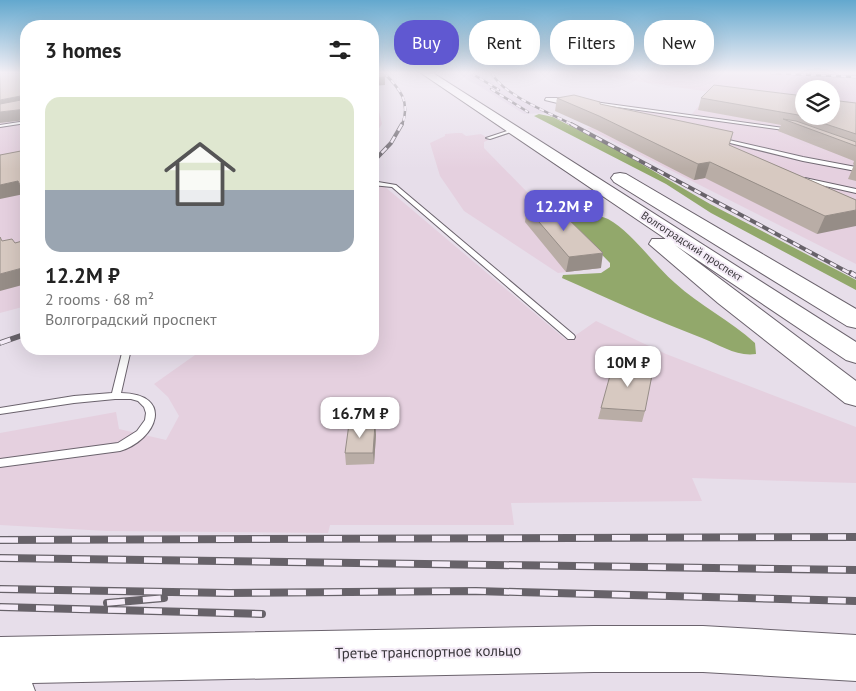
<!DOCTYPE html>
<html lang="en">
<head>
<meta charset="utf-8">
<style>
  :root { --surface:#fff; --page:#f6f6f6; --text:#222; --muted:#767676; --line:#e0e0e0; --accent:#6058d1 }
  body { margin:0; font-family:"PT Sans",sans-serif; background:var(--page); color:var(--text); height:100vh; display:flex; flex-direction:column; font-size:19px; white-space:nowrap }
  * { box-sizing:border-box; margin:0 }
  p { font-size:16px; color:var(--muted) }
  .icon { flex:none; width:28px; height:28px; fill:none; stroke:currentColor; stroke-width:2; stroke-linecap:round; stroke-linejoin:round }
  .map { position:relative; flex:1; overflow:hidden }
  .details { position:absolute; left:20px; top:20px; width:359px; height:335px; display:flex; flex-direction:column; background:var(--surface); border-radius:20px; box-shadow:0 5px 20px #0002 }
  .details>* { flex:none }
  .hud { position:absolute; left:394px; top:20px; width:386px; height:45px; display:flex; gap:10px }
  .buttons { position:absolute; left:795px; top:80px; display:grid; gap:10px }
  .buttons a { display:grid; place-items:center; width:45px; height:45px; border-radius:50%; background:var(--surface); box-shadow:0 5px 20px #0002; font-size:25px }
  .price { position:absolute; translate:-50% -42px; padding:0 11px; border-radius:10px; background:#fff; color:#222; font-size:16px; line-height:32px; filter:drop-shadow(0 1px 2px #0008) }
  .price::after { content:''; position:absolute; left:50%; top:30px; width:15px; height:11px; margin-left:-8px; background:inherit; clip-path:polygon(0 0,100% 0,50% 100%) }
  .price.active { background:var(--accent); color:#fff }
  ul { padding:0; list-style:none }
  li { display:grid; align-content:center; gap:10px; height:265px; padding:0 25px }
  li+li { border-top:1px solid var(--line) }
  li span { display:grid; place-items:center; height:155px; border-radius:15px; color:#555 }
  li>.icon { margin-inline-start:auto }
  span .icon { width:90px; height:90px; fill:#fffc; stroke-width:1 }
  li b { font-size:21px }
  h2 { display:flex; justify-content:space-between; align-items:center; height:60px; padding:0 25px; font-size:21px }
  .tag { padding:0 18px; border-radius:20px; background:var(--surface); box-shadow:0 5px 20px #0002; font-size:18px; line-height:45px }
  .tag.active { background:var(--accent); color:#fff }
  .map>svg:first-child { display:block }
</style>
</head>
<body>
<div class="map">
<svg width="856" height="691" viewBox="0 0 856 691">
  <rect width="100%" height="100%" fill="#e7deea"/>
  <path fill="#ded1e3" d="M458 73H478L546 113 524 114Z"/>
  <path fill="#e5d0df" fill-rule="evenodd" d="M0 73H26V306L0 313Z
    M581 73H856V150L792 128 692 114 710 92ZM804 89H831V116H804Z
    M372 93 377 102 382 124 373 137Z
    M624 110 656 112 793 132 856 154V264L587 128 614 124Z
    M457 133H462L466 136 481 134 490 139 484 142V148L601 268 558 273 464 211 440 176 430 143 445 136V134Z
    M372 186H384L565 339 576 335 596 321 666 354 856 427V483L692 478 702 501 511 503 514 525H330L328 533 107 531 0 525V433L116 412 119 429 166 440 179 416 168 397 154 384 195 355 176 349H372Z"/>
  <path fill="#92a86b" d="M539 114 553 117 619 151 710 204 856 280V290L711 213 666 184 534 116Z
    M565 204H572L575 210C586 215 598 214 608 219 632 232 654 265 675 283 700 306 730 320 755 343L756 354C737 357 720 345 702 338 655 320 609 299 562 278L563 275 601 273 610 267V263L566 218 560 205Z"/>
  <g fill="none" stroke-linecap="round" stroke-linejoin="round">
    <g stroke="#6b636d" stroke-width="2">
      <path id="lane" d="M546 98H568L570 99 556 100 567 103 566 105 545 100Z
        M587 101 791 129 793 130 791 131 588 103Z
        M26 121V123L0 127V125Z
        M513 129 517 130 490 139 486 138Z
        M720 138 803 157 856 167V171L803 161 718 140V138Z
        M805 178 856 189V193L803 181V179Z
        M372 181 396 185 574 335 575 337 574 339H568L392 187 372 185Z
        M123 349H131L121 393C175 394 157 440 120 451L0 467V459L118 443 137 431 145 420 146 413 144 407 138 401 131 399H115L74 403 0 414V408L74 396 112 393Z"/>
    </g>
    <g stroke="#6b636d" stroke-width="2">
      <path id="primary" d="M421 73H433L856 342V363L846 360 675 245 856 381V406L845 403 718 303 649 244 652 239H666Z
        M620 173 626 174 856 309V328L847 326 614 182 611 178 614 174Z
        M594 626H703L856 635V681L703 672H594L32 683 35 691H0V637Z"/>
    </g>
    <use href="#lane" fill="#fff" fill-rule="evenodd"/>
    <use href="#primary" fill="#fff" fill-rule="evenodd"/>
    <g stroke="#676269" stroke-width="2.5">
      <path id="rail-far3" d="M384 73C400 89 411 102 402 125
        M471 73 499 90
        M492 73C501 94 552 114 573 125
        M771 73 856 77
        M491 89 528 112"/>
    </g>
    <g stroke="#676269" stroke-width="4">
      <path id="rail-far2" d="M571 124 853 275
        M372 163 391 143 402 124"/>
    </g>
    <g stroke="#676269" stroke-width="5.5">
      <path id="rail-far1" d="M851 273 856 276
        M0 343 26 334"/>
    </g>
    <g stroke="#676269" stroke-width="8">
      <path id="rail" d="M0 540 856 537
        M0 558 856 570
        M0 589 229 593 476 591 856 601
        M107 603 164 598
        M0 607 262 614"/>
    </g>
    <use href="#rail-far3" stroke="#f4ebf7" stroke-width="2" stroke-dasharray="5" stroke-linecap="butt"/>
    <use href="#rail-far2" stroke="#f4ebf7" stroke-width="2.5" stroke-dasharray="7" stroke-linecap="butt"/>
    <use href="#rail-far1" stroke="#f4ebf7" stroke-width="4" stroke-dasharray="11" stroke-linecap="butt"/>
    <use href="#rail" stroke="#f4ebf7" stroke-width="5.5" stroke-dasharray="18" stroke-linecap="butt"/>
  </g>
  <path fill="#b9ada6" d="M557 98 600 104 729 145 856 200 817 234 705 178 694 180 597 130 555 111Z
    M701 98 856 103V181L848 179 854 165 853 164 854 161 778 131 781 125 698 110Z
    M527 208 601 268 566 272 525 222Z
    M601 408 645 411 642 422 598 419Z
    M375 424 376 435 374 464 346 465 345 453Z"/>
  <path fill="#968d87" d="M385 74V85L372 86V78Z
    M26 95V105L0 111V100Z
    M26 109V120L0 123V112Z
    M710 162 705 178 694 180 698 164Z
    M18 181 24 194 0 199V185Z
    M26 183V197H25L20 185Z
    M856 210V226L817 234 825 216Z
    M603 253 601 268 566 272 569 257Z
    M26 267V284L0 291V274Z
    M375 424 376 435 374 464 373 453Z"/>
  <path fill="#d7c9c1" stroke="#968d87" d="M0 73H26V95L0 100Z
    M372 73H378L385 74V77L372 78Z
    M714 85 804 96V116H831V100L856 103V134L798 115 701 98Z
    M574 95 600 102V104L733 132 729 145 856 200V210L825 216 710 162 698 164 599 116 557 98Z
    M21 100 26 107V109L0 112V104Z
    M783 119 796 121 856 142V146Z
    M26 150V183L20 185 18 181 0 185V155Z
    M555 206 603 253 569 257 527 208Z
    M0 237 2 241 12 239 15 243 26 240V267L0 274Z
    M614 361 653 370 645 411 601 408Z
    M349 424H375L373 453H345Z"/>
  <linearGradient id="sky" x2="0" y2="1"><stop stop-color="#63a8ce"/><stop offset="0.43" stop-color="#f4f0f6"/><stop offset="1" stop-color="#f4f0f6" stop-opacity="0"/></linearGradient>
  <rect width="856" height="169" fill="url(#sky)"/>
  <g text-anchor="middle" stroke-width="4" stroke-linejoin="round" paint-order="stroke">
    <g font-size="11" fill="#39363b" stroke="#f4ebf7">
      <text transform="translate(692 246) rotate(33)" y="4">Волгоградский проспект</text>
    </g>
    <g font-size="15" fill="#39363b" stroke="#f4ebf7">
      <text transform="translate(428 652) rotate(-1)" y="5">Третье транспортное кольцо</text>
    </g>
  </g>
</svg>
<div class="buttons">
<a><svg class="icon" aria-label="layers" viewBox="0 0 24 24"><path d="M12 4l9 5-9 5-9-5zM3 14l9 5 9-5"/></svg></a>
</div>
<b class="price active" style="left:564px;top:232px">12.2M ₽</b>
<b class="price" style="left:628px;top:388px">10M ₽</b>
<b class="price" style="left:360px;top:439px">16.7M ₽</b>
<div class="hud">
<a class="tag active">Buy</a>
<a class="tag">Rent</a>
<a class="tag">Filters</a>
<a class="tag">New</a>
</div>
<section class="details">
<h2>3 homes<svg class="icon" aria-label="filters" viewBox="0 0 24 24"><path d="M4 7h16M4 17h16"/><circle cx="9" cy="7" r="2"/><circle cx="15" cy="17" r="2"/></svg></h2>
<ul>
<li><span style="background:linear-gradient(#dfe7d0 60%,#9aa5b1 0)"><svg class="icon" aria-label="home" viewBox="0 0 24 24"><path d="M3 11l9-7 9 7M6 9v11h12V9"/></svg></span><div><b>12.2M ₽</b><p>2 rooms · 68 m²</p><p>Волгоградский проспект</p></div></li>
</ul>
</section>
</div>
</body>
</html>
